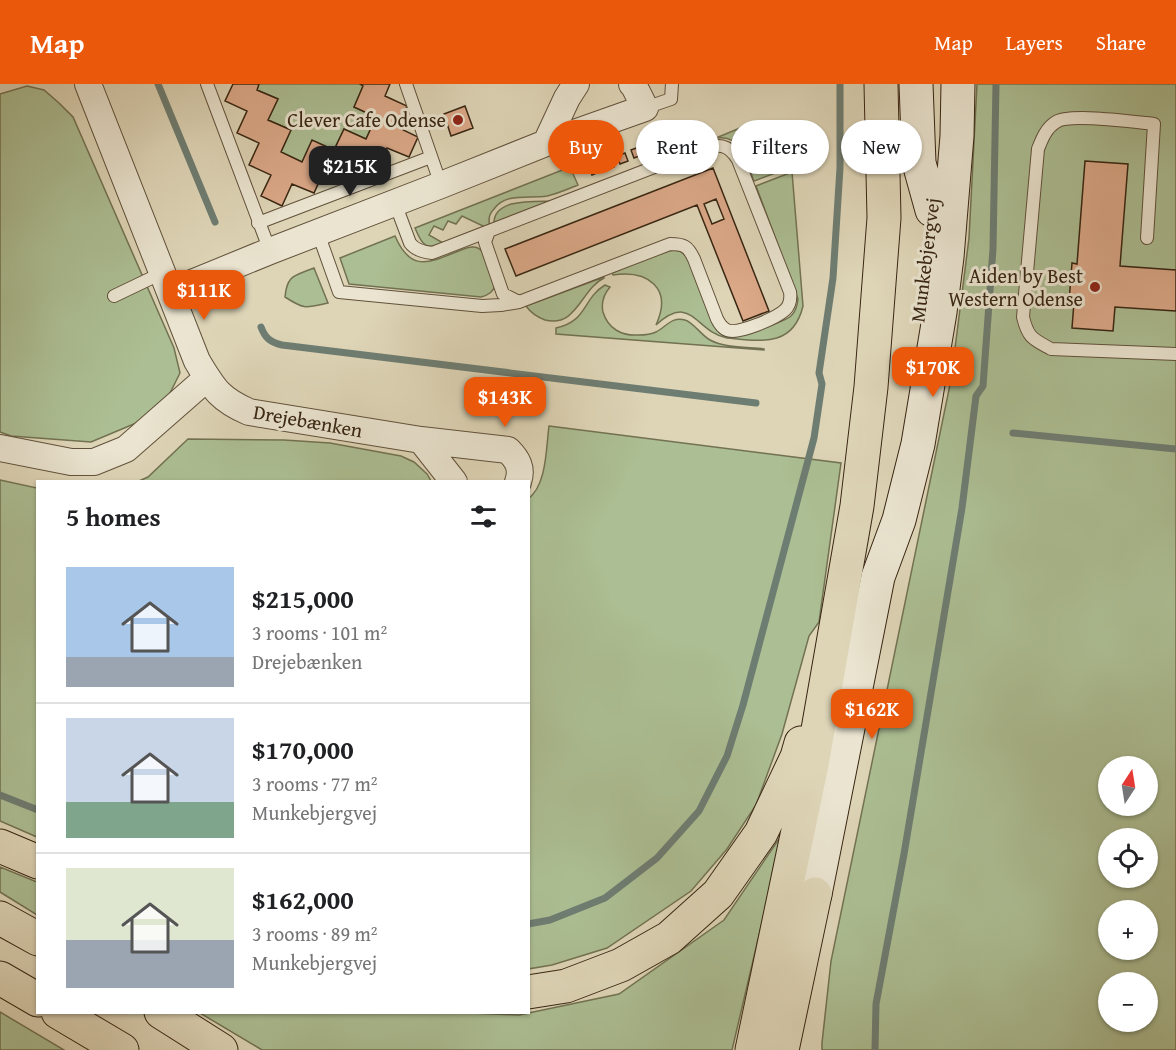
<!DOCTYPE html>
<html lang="en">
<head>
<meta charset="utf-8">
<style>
  :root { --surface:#fff; --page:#f2f2f2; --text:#202124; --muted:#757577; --line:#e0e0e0; --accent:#ea580c }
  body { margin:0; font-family:"Gentium Book Plus",serif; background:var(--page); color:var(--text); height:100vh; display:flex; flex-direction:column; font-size:22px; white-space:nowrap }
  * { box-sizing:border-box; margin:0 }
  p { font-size:20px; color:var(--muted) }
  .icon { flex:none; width:33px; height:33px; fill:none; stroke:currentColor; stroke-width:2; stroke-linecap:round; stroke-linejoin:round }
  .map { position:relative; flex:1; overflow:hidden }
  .sheet { position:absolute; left:36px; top:396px; width:494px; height:534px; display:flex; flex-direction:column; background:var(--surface); border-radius:0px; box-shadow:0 2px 4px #0004 }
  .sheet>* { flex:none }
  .banner { position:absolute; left:548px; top:36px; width:538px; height:54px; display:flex; gap:12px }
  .needle { width:39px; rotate:12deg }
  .fabs { position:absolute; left:1098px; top:672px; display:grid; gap:12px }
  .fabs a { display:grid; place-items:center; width:60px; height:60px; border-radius:50%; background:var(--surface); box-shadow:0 2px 4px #0004; font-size:30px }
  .price { position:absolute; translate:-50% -51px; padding:0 14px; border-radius:12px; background:var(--accent); color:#fff; font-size:20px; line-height:39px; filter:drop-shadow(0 2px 3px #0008) }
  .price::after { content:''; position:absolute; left:50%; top:36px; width:18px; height:14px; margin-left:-9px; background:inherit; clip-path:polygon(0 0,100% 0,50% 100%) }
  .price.selected { background:#222; color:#fff }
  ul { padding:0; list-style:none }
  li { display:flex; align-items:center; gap:18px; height:150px; padding:0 30px }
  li+li { border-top:2px solid var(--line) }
  li span { display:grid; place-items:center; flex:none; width:168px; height:120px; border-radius:0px; color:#555 }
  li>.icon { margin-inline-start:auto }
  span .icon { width:72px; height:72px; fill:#fffc; stroke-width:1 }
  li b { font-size:26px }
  h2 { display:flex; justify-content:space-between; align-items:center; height:72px; padding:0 30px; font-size:26px }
  .tag { padding:0 21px; border-radius:27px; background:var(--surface); box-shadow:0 2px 4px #0004; font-size:21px; line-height:54px }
  .tag.selected { background:var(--accent); color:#fff }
  header { display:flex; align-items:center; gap:36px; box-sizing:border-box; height:84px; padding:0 30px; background:var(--accent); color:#fff }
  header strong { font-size:28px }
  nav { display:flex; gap:33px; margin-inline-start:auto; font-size:21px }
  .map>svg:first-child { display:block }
</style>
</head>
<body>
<header>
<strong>Map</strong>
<nav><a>Map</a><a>Layers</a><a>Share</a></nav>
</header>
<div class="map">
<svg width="1176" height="966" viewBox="0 0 1176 966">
  <rect width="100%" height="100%" fill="#ded5b7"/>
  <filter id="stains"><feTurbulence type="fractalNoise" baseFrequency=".00333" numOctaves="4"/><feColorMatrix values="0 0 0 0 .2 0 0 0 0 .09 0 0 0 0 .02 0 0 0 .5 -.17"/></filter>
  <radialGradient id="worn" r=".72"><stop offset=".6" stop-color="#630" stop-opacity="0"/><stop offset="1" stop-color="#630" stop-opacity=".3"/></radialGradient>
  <path fill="#acbe93" stroke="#727252" stroke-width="1.5" fill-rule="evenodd" d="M259 0H360L363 2 354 23 376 33 366 55 344 45 334 66 302 78 281 68 291 46 268 36 278 15 257 6Z
    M977 0H1176V966H822V959L831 877 951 296 969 154ZM1108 682H1148V722H1108ZM1108 754H1148V794H1108ZM1108 826H1148V866H1108ZM1108 898H1148V938H1108Z
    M27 2 44 6 59 19 73 33 174 264 180 289 169 311 141 337 91 358 11 352 0 348V10Z
    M748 43C773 42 788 60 791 83L754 97C746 78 743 50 716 54L740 44Z
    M570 83 578 101C568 105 557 110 547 112 529 115 506 108 494 125 489 130 488 136 490 142L485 143 462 132 456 140 448 137 443 146 434 142 429 151 443 159C426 167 422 161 415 144Z
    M792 88 803 222C793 264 760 257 727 254 695 248 692 208 656 241 673 204 648 186 613 191L612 189C624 184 666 165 676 166 682 167 685 171 688 175L713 240C716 246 721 251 727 253 736 255 784 238 791 232 796 227 797 222 798 215L756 102Z
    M555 117 494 140C493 113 537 118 555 117Z
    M395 152C410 187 427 180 456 168 462 166 468 162 474 163 484 164 486 175 490 184 495 197 500 208 481 213L349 200 340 174Z
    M314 184 328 219C306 224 305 226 285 213 287 190 295 192 314 184Z
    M604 193V194C581 205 577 244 545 236 537 233 531 229 526 222Z
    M605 201 610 203C604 210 601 219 603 228 608 245 622 252 638 251 645 251 650 251 656 248 666 243 672 232 685 236 693 238 701 251 710 256 725 264 746 263 764 265V266L556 250V244C588 237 582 215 605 201Z
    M549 342 841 379 819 538 809 552 782 650 756 721 727 765 691 807 607 864 552 881 528 885V415C547 401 546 364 549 342Z
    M188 355 284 356 330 359 401 372 414 378 427 390 431 397H139L148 393Z
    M0 396 37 404V753L0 737Z
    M783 749 732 966H262L200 929 447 928 519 931 619 910 724 836Z
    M0 783 37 798V831L0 808Z
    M0 928 64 966H0Z"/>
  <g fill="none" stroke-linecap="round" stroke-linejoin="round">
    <path stroke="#6e7d72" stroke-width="7" d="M158 0 215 138
      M261 243C265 254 270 258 282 261L756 319
      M1013 349 1176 365
      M0 711 38 726
      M528 840 550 836 605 814 657 774 699 727 727 672 743 621 814 354 822 300 819 289 833 194 840 84V0
      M875 966 876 920 904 770 962 424 976 312 983 302 993 165 996 0"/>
  </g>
  <path fill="#dca989" stroke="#372512" stroke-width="1.5" fill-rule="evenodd" d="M233 0H259L257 6 278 15 268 36 291 46 281 68 302 78 312 56 334 66 344 45 366 55 376 33 354 23 363 2 360 0H390L385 12 407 22 397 43 418 53 409 73 387 64 377 86 355 76 345 97 324 87 314 109 292 100 282 122 261 112 271 91 249 81 259 59 237 49 247 27 225 17Z
    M465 22 473 44 451 52 444 30Z
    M653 58 656 65 648 68 645 60Z
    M639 63 642 71 634 74 631 66Z
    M625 69 628 77 620 80 617 72Z
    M611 74 614 83 606 85 603 77Z
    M1085 77 1128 80 1120 182 1176 186V227L1115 223 1113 247 1072 244 1074 218H1069L1072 179 1077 180Z
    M596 80 599 88 592 91 589 83Z
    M713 84 769 227 743 237 697 121 516 192 505 165ZM716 115 724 135 712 140 704 120Z"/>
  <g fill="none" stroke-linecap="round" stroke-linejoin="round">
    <g stroke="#61513b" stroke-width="14">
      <path id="lane" d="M207 0 270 167
        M406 0 441 101
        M645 24 671 15 672 0
        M258 139 431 73
        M489 147 485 158 503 210 519 218
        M318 149 339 208 482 222 501 221 519 218 670 160C684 160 688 162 694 175L717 235C719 239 722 244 727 246 738 251 776 234 785 226 790 221 791 215 790 208L738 76C728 59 718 60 701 65L432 169C423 168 415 166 410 159L395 119
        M1147 154 1154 40C1135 38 1069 29 1056 38 1046 44 1042 55 1038 65L1023 233C1028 254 1033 255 1051 265L1176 270
        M114 212 162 189"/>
    </g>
    <g stroke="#61513b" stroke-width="28">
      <path id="street" d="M88 0 197 277C214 305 219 315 249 328L421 356 508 366C517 375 523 384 518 398
        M546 59 567 14 576 0
        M170 208 270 167 441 101 546 59 645 24 634 2 632 0
        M421 356 454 398
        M0 364 71 378H94L126 365 207 294"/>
    </g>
    <g stroke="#372512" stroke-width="35">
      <path id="secondary" d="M916 0 919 79 932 126
        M815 810 878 493 899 436 918 360 940 228 947 173 957 52 958 0"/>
    </g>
    <g stroke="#372512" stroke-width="35">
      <path id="highway" d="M0 762 38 778
        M0 834 38 855
        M0 894 38 916
        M528 908 566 902 621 881 669 854 718 810 761 749 797 673 801 659
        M58 928 122 966
        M161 928 221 966
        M752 966 812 680 857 422 871 303 884 134 881 0
        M782 966 815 810"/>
    </g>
    <use href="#lane" stroke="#eae4d0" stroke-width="12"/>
    <use href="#street" stroke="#eae4d0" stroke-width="26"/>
    <use href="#secondary" stroke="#eae4d0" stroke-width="33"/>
    <use href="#highway" stroke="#ded5b7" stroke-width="33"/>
  </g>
  <g fill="#8f2418" stroke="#eae4d0" stroke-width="2">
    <circle cx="458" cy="36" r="6"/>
    <circle cx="1095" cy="203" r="6"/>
  </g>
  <g text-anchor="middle" stroke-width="6" stroke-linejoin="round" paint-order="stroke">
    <g font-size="20" fill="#372512" stroke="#eae4d0" text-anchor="end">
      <text x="446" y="43">Clever Cafe Odense</text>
      <text x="1083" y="199">Aiden by Best<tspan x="1083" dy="23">Western Odense</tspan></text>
    </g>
    <g font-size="20" fill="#372512" stroke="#eae4d0">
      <text transform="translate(925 176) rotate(-83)" y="7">Munkebjergvej</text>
      <text transform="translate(308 337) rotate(10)" y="7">Drejebænken</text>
    </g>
  </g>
  <rect width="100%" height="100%" filter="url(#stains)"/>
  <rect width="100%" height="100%" fill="url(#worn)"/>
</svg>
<div class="fabs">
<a><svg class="needle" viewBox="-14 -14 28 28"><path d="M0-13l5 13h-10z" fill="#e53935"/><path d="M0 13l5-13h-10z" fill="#757577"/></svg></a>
<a><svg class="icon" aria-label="locate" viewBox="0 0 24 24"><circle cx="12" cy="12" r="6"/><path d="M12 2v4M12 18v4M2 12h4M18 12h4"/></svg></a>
<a>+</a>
<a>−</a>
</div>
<b class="price selected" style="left:350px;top:113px">$215K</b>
<b class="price" style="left:204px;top:237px">$111K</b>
<b class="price" style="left:933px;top:314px">$170K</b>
<b class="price" style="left:505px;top:344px">$143K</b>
<b class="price" style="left:872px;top:656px">$162K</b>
<div class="banner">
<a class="tag selected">Buy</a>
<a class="tag">Rent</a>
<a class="tag">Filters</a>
<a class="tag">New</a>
</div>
<section class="sheet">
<h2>5 homes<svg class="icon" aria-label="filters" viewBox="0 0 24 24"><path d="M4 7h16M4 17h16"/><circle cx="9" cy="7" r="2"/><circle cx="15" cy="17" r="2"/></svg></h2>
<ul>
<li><span style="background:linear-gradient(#a9c7e8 75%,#9aa5b1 0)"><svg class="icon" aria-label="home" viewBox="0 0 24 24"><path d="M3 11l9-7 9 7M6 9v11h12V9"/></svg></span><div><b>$215,000</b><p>3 rooms · 101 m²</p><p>Drejebænken</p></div></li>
<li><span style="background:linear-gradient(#c9d6e8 70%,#7fa58c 0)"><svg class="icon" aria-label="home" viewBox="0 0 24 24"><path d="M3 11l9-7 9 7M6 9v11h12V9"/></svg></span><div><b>$170,000</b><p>3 rooms · 77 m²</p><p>Munkebjergvej</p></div></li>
<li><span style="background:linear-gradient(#dfe7d0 60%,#9aa5b1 0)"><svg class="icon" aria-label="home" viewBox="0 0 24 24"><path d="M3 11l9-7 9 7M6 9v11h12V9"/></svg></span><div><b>$162,000</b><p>3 rooms · 89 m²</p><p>Munkebjergvej</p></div></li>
</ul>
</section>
</div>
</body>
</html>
